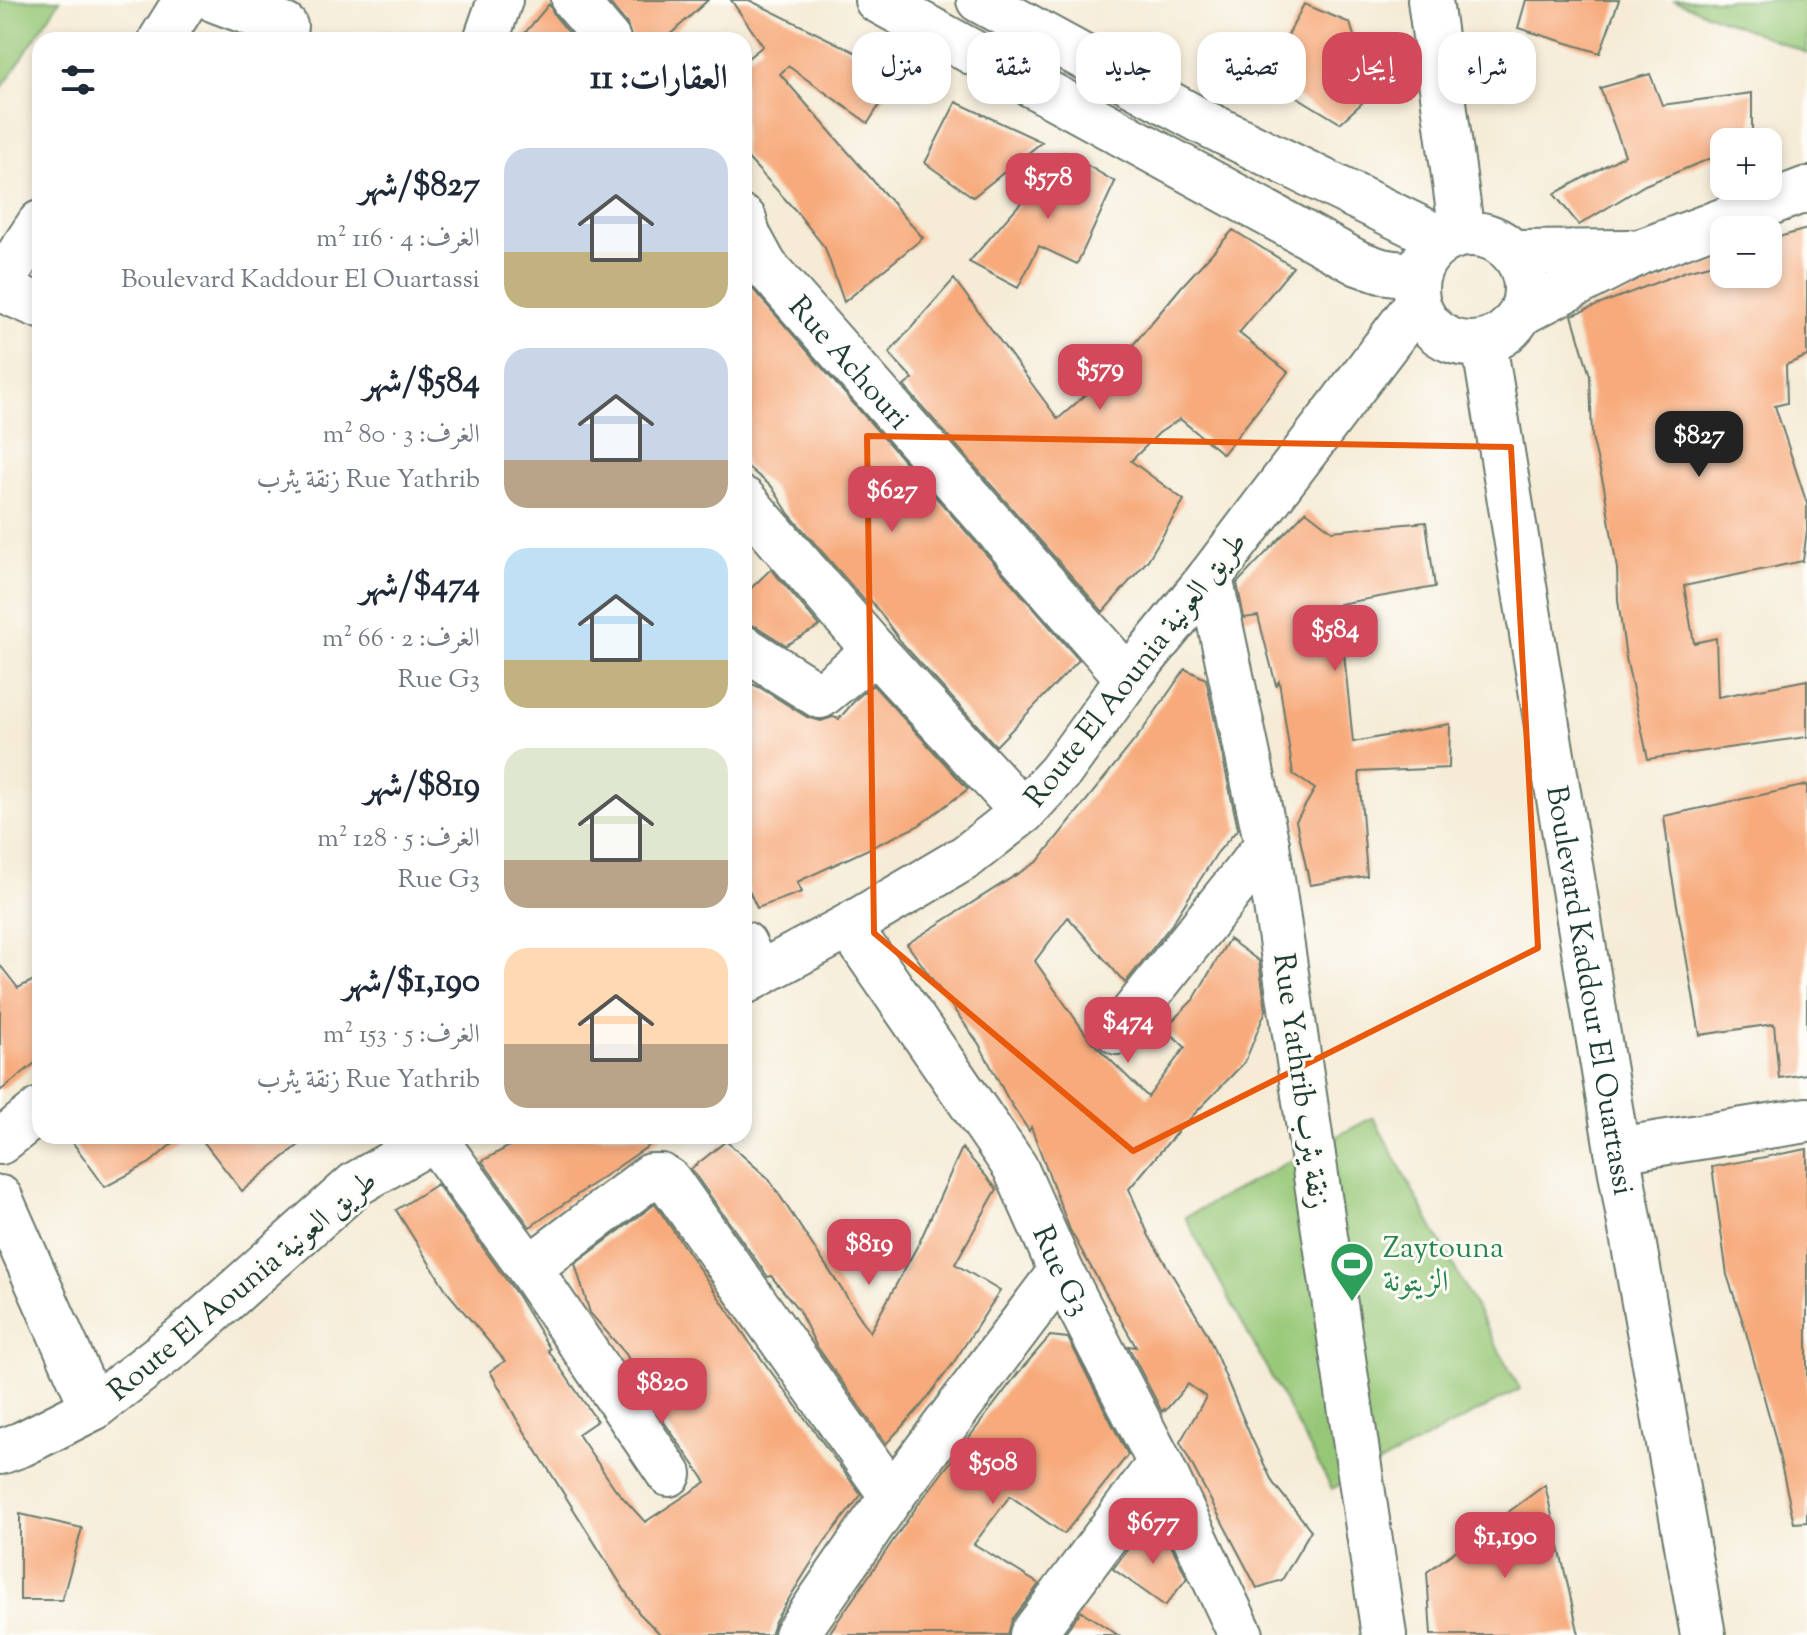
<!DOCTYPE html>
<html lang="ar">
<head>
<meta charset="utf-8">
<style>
  :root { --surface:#fff; --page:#f2f2f3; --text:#1f2937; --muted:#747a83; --accent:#d1495b }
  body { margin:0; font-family:"Sorts Mill Goudy",Amiri,serif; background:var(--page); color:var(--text); direction:rtl; height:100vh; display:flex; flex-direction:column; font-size:30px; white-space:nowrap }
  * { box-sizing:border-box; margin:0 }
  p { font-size:26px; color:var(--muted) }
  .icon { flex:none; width:44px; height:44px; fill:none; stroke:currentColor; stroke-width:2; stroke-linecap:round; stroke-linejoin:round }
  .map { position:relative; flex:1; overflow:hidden; direction:ltr }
  .sheet { position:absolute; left:32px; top:32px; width:720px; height:1112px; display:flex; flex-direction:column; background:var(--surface); border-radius:24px; box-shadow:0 4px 12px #0003; direction:rtl }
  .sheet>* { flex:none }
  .guide { position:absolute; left:776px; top:32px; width:760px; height:72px; direction:rtl; display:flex; gap:16px }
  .fabs { position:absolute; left:1710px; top:128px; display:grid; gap:16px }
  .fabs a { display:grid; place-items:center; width:72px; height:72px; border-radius:16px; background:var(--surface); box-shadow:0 4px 12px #0003; font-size:40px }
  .price { position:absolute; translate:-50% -68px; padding:0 18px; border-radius:16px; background:var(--accent); color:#fff; font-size:26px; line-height:52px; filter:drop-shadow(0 2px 4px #0008) }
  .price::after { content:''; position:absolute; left:50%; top:48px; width:24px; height:18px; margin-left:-12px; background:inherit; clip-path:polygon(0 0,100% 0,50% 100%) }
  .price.active { background:#222; color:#fff }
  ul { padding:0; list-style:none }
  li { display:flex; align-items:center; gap:24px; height:200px; padding:0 24px }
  li span { display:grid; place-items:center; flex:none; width:224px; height:160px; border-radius:24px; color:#555 }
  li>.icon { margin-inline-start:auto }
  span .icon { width:96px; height:96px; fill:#fffc; stroke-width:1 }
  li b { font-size:34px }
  h2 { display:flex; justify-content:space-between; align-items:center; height:96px; padding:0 24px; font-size:34px }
  .pill { padding:0 28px; border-radius:24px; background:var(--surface); box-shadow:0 4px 12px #0003; font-size:28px; line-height:72px }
  .pill.active { background:var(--accent); color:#fff }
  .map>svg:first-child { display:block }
</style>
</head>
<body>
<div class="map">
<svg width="1807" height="1635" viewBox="0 0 1807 1635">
  <rect width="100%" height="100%" fill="#fdfcf7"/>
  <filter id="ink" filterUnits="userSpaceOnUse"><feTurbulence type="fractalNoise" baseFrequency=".0125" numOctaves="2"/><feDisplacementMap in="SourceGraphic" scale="16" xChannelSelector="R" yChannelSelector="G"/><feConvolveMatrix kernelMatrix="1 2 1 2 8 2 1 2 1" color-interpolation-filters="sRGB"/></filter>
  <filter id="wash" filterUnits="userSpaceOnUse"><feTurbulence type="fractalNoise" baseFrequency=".006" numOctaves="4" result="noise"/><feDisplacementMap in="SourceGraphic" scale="32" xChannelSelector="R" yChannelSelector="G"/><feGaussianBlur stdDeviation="1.8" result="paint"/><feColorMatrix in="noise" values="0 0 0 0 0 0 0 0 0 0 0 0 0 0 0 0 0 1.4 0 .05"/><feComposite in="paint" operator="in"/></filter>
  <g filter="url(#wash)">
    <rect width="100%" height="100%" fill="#f5ebd6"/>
    <path fill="#96c776" stroke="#5a8255" stroke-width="2" d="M0 0H60L0 91Z
      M1673 0H1807V53Z
      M1373 1117 1520 1389 1332 1489 1185 1217Z"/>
    <g id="blocks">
      <path fill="#f7ab7d" d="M607 0H708L664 40H632L627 24Z
        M731 0H749L899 74 868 123 788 66 780 74 923 238 844 302 825 248 795 210 744 154V61L763 46Z
        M1526 0H1619L1600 53 1518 28Z
        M549 4 555 16 575 40H519Z
        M1304 4 1350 23 1372 94 1340 123 1266 78Z
        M1650 74 1662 105 1752 93V142H1724V153L1645 185 1579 225 1554 194 1625 155 1600 88Z
        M956 102 1042 142 973 197 925 163Z
        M1065 152 1115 182 1077 264 1039 246 1018 288 969 262Z
        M1807 229V356L1786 365 1787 403 1775 406 1807 504V530L1803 561 1684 586 1694 643 1716 638 1718 697 1807 680V737L1648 759 1626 658 1618 600 1617 569 1604 487 1592 437 1590 376 1572 315 1686 271 1724 261V274H1768V249H1771L1768 240Z
        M1233 230 1293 267 1239 333 1288 372 1223 454 1180 419 1159 433 1131 461 1184 500 1148 560 1103 612 904 386 913 379 889 353 954 279 1058 419 1108 375 1182 286Z
        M744 279 1079 660 996 746 902 643 869 598 865 601 789 514 772 487 744 464Z
        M1306 511 1332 531 1426 522 1435 587 1339 604 1353 742 1450 724 1449 768 1359 772 1367 876 1310 885 1296 821 1315 789 1293 774 1279 681 1276 685 1258 616 1244 618 1237 583Z
        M771 569 820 626 786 645 757 627 744 623V595Z
        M1185 669 1206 679 1238 829 1217 853 1172 924 1125 983 1068 917 1035 961 1090 1040 1148 1097 1185 1047 1165 1028 1194 999 1229 939 1259 961 1266 1010 1245 1062 1177 1132 1129 1189 1149 1236 1207 1333 1251 1437 1273 1483 1311 1530 1282 1580 1257 1588 1180 1442 1206 1397 1188 1384 1165 1411 1164 1409 1162 1412 1128 1346 1136 1347 1070 1230 1031 1127 1029 1131 1008 1099 979 1044 907 944 1038 861 1142 731Z
        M744 681 759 687 807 717 821 721 833 717 839 719 856 699 873 685 968 789 918 826 797 882 802 892 757 908 744 880Z
        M1807 785V1074L1779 1078 1774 1024 1700 1035 1671 871 1664 816Z
        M0 965 18 988 40 977V1059L0 1091Z
        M68 1136H181L150 1163 105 1187Z
        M199 1136H310L242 1191Z
        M528 1136H663L530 1227 482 1161Z
        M726 1141 768 1178 870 1332 919 1243 962 1148 997 1189 955 1264 1000 1291 952 1365 921 1406 886 1444 816 1345 798 1309 771 1276 768 1277 691 1169Z
        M1807 1149V1522L1794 1523 1775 1437 1744 1325 1727 1275 1712 1167Z
        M437 1184 518 1296 550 1349 548 1350 597 1421 578 1434 616 1490 645 1522 706 1482 657 1412 626 1354 590 1313 575 1264 655 1204 750 1343 861 1495 825 1541 775 1621 770 1635H661L639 1613 516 1418 490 1371 505 1361 448 1293 396 1210Z
        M1050 1336 1068 1338 1128 1455 1064 1534 1010 1496 974 1544 1039 1584 1012 1620 1008 1635H828L917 1506 1019 1372Z
        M1545 1485 1579 1635H1431L1427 1572Z
        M20 1514 82 1528 62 1600H20Z
        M1147 1523 1169 1541 1187 1578 1165 1606 1113 1569Z
        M1081 1611 1118 1635H1063Z"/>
    </g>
  </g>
  <g filter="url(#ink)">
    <use href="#blocks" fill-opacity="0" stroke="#6a7a6d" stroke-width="2"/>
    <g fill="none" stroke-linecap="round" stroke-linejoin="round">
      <g stroke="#6a7a6d" stroke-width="48">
        <g id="minor">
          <path d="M215 0 285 26 282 40"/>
          <path d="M574 0 608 40"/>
          <path d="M161 40 186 0"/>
          <path d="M486 40 500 0"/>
          <path id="s1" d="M744 219 748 235 765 266 1128 678"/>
          <path d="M0 283 40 223"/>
          <path d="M0 289 40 306"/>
          <path d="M744 500 875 651 1023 812"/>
          <path d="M1210 577 1267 845 1384 1635"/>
          <path d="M744 648 820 696 875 651"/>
          <path id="s2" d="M849 926 1015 1167 1061 1271 1160 1463 1241 1635"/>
          <path d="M744 944 758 974"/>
          <path d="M1118 1032 1267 845"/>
          <path d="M434 1138 529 1268 669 1474"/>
          <path d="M0 1142 40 1110"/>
          <path d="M1617 1150 1807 1120"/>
          <path d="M0 1198 93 1408"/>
          <path d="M529 1268 651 1176H661L669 1181 892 1496"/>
          <path d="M796 1635 892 1496 1061 1271"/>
          <path d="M1032 1635 1160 1463"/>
        </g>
      </g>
      <g stroke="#6a7a6d" stroke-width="48">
        <path id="tertiary" d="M744 982 849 926 966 857 1023 812 1060 772 1128 678 1210 577 1417 304
          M0 1452 22 1444 93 1408 182 1339 356 1184 439 1136"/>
      </g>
      <g stroke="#6a7a6d" stroke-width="48">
        <g id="secondary">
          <path d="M877 0 1358 263 1381 271 1416 276"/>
          <path d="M979 0 1201 121 1444 240"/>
          <path d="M1430 0 1462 234"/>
          <circle cx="1471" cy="289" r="55"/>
          <path d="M1513 253 1629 252"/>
          <path d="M1523 312 1640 252 1807 189"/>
          <path id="s3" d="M1484 343 1617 1150 1703 1635"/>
        </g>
      </g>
      <use href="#minor" stroke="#fff" stroke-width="44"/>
      <use href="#tertiary" stroke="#fff" stroke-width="44"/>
      <use href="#secondary" stroke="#fff" stroke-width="44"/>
    </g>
  </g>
  <path fill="none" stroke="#e8590c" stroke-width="6" stroke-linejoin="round" d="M867 436 1511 447 1538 948 1133 1151 874 933Z"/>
  <defs>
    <g id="stadium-pin" transform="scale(2.3)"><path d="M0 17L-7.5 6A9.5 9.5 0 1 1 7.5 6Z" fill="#2e9e5b" stroke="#fdfcf7"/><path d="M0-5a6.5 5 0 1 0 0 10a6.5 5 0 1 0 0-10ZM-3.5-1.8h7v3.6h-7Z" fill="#fff"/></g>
  </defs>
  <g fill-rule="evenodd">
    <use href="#stadium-pin" x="1352" y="1264"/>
  </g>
  <g text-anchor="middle" stroke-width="6" stroke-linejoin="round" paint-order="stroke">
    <g font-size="30" fill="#1f3d34" stroke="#fdfcf7">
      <text dy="10" stroke="none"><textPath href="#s1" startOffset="180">Rue Achouri</textPath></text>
      <text transform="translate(1135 669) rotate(-52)" y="10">Route El Aounia طريق العونية</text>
      <text dy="10" stroke="none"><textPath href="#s3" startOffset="656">Boulevard Kaddour El Ouartassi</textPath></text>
      <text transform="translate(1302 1081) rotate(82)" y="10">Rue Yathrib زنقة يثرب</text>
      <text dy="10" stroke="none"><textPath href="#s2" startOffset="406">Rue G3</textPath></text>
      <text transform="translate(242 1285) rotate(-40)" y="10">Route El Aounia طريق العونية</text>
    </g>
    <g font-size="30" fill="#27864d" stroke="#fdfcf7" text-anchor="start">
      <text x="1383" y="1257">Zaytouna<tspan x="1383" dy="34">الزيتونة</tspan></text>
    </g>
  </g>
</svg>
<div class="fabs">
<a>+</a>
<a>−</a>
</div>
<b class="price" style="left:1048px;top:221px">$578</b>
<b class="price" style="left:1100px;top:412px">$579</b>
<b class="price active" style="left:1699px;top:479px">$827</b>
<b class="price" style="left:892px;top:534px">$627</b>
<b class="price" style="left:1335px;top:673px">$584</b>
<b class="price" style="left:1128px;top:1065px">$474</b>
<b class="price" style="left:869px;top:1287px">$819</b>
<b class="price" style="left:662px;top:1426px">$820</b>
<b class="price" style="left:993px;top:1506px">$508</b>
<b class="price" style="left:1153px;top:1566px">$677</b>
<b class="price" style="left:1505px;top:1580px">$1,190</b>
<div class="guide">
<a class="pill">شراء</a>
<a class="pill active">إيجار</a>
<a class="pill">تصفية</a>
<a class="pill">جديد</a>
<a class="pill">شقة</a>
<a class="pill">منزل</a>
</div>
<section class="sheet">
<h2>العقارات: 11<svg class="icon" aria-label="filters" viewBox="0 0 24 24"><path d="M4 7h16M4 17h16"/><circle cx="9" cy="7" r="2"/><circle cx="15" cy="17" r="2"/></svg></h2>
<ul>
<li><span style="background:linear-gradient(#c9d6e8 65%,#c2b280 0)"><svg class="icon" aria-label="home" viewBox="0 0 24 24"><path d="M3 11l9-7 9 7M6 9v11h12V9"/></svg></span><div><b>$827/شهر</b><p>الغرف: 4 · 116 m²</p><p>Boulevard Kaddour El Ouartassi</p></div></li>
<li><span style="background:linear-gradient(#c9d6e8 70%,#b9a48a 0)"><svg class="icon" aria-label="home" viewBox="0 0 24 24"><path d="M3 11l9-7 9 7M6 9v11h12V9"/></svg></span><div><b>$584/شهر</b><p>الغرف: 3 · 80 m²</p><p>Rue Yathrib زنقة يثرب</p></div></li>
<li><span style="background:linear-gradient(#bfe0f5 70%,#c2b280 0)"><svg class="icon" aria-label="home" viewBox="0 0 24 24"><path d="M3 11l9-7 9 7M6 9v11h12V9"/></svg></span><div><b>$474/شهر</b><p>الغرف: 2 · 66 m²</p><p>Rue G3</p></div></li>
<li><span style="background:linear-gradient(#dfe7d0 70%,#b9a48a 0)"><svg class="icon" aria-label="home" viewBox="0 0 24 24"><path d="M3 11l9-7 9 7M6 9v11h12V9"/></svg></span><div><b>$819/شهر</b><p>الغرف: 5 · 128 m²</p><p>Rue G3</p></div></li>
<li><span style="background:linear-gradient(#ffd9b3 60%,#b9a48a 0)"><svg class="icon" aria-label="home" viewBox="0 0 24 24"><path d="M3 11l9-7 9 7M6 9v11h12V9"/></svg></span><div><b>$1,190/شهر</b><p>الغرف: 5 · 153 m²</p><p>Rue Yathrib زنقة يثرب</p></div></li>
</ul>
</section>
</div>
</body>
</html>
